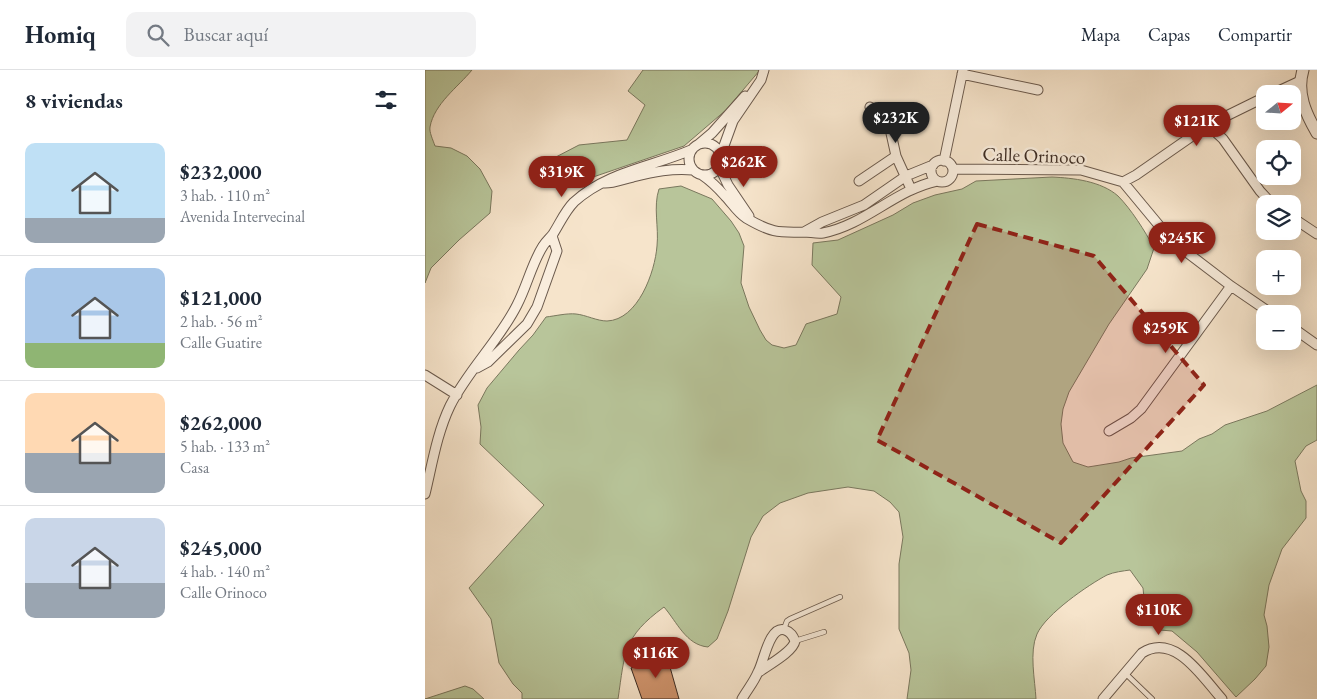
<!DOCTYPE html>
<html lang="es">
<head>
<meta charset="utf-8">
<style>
  :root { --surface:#fff; --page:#f2f2f3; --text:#1f2937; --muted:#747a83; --line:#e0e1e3; --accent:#8f2418 }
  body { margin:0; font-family:"EB Garamond",serif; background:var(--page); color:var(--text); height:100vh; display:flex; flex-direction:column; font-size:19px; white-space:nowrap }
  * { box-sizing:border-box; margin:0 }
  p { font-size:16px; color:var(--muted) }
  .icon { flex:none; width:28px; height:28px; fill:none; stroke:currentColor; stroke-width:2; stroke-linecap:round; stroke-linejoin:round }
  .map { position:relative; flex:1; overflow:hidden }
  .side { display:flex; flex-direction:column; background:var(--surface); width:425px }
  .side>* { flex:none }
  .needle { width:32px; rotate:72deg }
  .buttons { position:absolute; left:831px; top:15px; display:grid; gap:10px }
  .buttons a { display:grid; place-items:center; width:45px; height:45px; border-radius:10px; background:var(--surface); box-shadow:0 5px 20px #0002; font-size:25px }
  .price { position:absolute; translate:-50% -42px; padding:0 11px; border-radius:18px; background:var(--accent); color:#fff; font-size:16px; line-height:32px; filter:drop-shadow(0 1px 2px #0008) }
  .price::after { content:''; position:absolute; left:50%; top:30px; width:15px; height:11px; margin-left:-8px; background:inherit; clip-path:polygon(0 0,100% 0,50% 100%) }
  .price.on { background:#222; color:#fff }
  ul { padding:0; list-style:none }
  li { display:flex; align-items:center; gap:15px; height:125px; padding:0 25px }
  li+li { border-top:1px solid var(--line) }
  li span { display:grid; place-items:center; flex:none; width:140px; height:100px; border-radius:10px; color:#555 }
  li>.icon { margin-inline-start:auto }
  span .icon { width:60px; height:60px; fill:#fffc; stroke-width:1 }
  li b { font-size:21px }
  h2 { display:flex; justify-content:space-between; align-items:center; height:60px; padding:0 25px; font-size:21px }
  header { display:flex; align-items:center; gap:30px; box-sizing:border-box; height:70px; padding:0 25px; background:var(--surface); border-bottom:1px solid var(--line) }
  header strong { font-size:24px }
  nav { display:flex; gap:28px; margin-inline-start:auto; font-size:18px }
  .search { width:350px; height:45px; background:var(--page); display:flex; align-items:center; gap:12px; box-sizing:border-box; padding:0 18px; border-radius:10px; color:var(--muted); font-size:19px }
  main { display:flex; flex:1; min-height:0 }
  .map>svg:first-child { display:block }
</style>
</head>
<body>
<header>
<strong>Homiq</strong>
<div class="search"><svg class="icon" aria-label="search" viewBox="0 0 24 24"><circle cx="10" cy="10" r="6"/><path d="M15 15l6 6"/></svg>Buscar aquí</div>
<nav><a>Mapa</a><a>Capas</a><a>Compartir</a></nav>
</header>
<main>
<section class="side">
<h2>8 viviendas<svg class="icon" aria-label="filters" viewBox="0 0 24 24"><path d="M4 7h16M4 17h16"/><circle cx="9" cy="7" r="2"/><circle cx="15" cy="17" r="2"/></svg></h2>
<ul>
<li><span style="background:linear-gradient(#bfe0f5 75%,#9aa5b1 0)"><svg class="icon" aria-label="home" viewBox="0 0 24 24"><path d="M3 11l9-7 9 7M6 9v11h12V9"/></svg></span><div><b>$232,000</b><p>3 hab. · 110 m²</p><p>Avenida Intervecinal</p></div></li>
<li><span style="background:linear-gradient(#a9c7e8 75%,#8fb573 0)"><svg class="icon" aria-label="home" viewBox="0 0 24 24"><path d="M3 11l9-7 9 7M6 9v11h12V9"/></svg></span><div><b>$121,000</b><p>2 hab. · 56 m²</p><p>Calle Guatire</p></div></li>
<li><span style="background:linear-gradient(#ffd9b3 60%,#9aa5b1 0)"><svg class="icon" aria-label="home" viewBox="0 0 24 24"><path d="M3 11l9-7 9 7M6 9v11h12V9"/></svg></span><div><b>$262,000</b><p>5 hab. · 133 m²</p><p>Casa</p></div></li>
<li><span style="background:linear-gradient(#c9d6e8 65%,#9aa5b1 0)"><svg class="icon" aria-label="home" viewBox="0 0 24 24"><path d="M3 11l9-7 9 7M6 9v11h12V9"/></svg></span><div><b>$245,000</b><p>4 hab. · 140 m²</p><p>Calle Orinoco</p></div></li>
</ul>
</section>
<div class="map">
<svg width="892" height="629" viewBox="0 0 892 629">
  <rect width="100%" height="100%" fill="#f6e4cb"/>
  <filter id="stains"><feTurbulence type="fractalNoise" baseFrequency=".004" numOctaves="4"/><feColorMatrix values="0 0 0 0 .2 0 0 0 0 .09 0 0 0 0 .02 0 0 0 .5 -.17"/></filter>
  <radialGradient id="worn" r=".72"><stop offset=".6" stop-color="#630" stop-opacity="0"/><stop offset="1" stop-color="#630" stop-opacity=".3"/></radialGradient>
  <path fill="#b8c59a" stroke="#7a785e" d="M0 0H47C33 17 9 34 5 57 4 62 8 70 10 76L26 78 42 86 55 99 67 121 65 143 34 170 6 198 0 213Z
    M218 0H335L301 40 259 76 133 119 104 101 154 75 202 70 220 35 203 21Z
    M627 107C648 108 676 111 693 126 706 139 720 161 729 178L722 199 684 254 644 322 638 339 636 354 638 373 648 392 663 397 694 392 706 388 757 381 774 369 787 364 800 355 842 341 892 315V370L881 376 870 391 876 421 881 431V448L857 479 844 515 839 545 842 556 844 577 841 596 830 609 811 627 772 582 747 561 735 560 721 548 718 518 705 500C698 501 689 502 682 505 663 515 621 544 612 564 604 582 610 610 611 629H482L486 600 484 583 474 559V494L478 467 474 442 465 432 449 421 423 417 383 423 355 433 338 446 326 467 303 541 292 569 283 577C261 575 252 552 239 537 198 567 200 582 193 629H97V623L88 614 74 593 66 549 44 518 119 435 55 374 56 357 53 335 62 318 94 280 108 265 121 247C130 246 142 243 151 244 161 245 172 251 182 251 213 250 230 202 232 176 234 157 228 137 234 119L256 116 287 129 306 151 314 163 319 176 316 213 324 237 335 260 341 270 347 275 359 278 371 275 381 254 412 244 416 227 387 195 388 173 413 170 468 145 488 133 510 125 537 119 551 111Z
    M40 616 48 619 59 629H0Z"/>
  <path fill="#ce936c" stroke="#3c2b22" d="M241 583 254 629H217L206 598Z"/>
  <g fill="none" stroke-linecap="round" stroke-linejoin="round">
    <g stroke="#6a594c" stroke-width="6">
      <path id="service" d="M359 559 362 551 365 549 415 527
        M370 571 399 562
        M700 603 727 629"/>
    </g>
    <g stroke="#6a594c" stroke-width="11">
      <path id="minor" d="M537 4 613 20
        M847 24 875 11
        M445 37 462 45 471 86
        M783 55 798 69 835 121 847 134
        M264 89a16 16 0 1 1 32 0a16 16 0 1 1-32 0Z
        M274 74 287 63 320 26
        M296 84 308 51 336 10 339 0
        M506 101a11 11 0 1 1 22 0a11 11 0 1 1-22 0Z
        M519 91 538 0
        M294 96 303 115 324 146
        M528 99 656 100 698 112 747 171 806 216 847 244
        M277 105C286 111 293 118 300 126 307 133 312 142 321 148 345 162 352 163 379 162 385 162 392 164 398 163 440 155 470 120 512 111
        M434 111 471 86 486 119
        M698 112 711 105 783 55 840 27
        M180 113C190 113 198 109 208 107 228 102 247 98 268 100
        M868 148 892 164
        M379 162 397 152 439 135 481 106 508 95
        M868 258 892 275
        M52 298 63 292 102 254 112 237 132 181 127 166
        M0 305 32 325
        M684 361 706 348 716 339 806 216
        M0 424C7 395 12 363 25 336 43 300 74 271 92 235 102 216 107 193 118 176 121 171 125 168 128 164 135 153 140 141 149 132 182 102 226 97 266 80
        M317 629C322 620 329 612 333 602 339 592 344 555 360 560 366 562 368 566 370 571 368 582 343 595 334 602
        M678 629 717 583C750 562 778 608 797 629"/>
    </g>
    <g stroke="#6a594c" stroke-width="13">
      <path id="tertiary" d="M878 0C871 23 881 44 892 63"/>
    </g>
    <use href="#service" stroke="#f9eddd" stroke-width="4.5"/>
    <use href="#minor" stroke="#f9eddd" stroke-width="9"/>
    <use href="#tertiary" stroke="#f9eddd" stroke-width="11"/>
  </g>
  <path fill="#8f2418" fill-opacity="0.2" stroke="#8f2418" stroke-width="4" stroke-dasharray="10 6" stroke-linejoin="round" d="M552 154 669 186 779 315 636 473 452 370Z"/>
  <g text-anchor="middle" stroke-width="5" stroke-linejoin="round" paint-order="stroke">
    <g font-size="19" fill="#3c2b22" stroke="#f9eddd">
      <text transform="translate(609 85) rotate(2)" y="7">Calle Orinoco</text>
    </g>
  </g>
  <rect width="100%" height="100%" filter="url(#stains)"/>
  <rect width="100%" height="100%" fill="url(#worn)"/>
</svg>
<div class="buttons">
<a><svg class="needle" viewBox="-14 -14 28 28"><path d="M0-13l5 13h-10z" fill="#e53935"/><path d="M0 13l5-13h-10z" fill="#747a83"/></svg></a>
<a><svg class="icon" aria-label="locate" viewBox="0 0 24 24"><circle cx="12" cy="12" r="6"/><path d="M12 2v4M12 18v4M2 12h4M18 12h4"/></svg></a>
<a><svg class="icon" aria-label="layers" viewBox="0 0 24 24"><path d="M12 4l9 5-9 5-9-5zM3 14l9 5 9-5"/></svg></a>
<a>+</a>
<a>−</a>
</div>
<b class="price on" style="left:471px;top:74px">$232K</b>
<b class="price" style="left:772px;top:77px">$121K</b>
<b class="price" style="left:319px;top:118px">$262K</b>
<b class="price" style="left:137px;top:128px">$319K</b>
<b class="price" style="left:757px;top:194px">$245K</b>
<b class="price" style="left:741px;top:284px">$259K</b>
<b class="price" style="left:734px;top:566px">$110K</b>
<b class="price" style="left:231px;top:609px">$116K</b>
</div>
</main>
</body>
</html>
